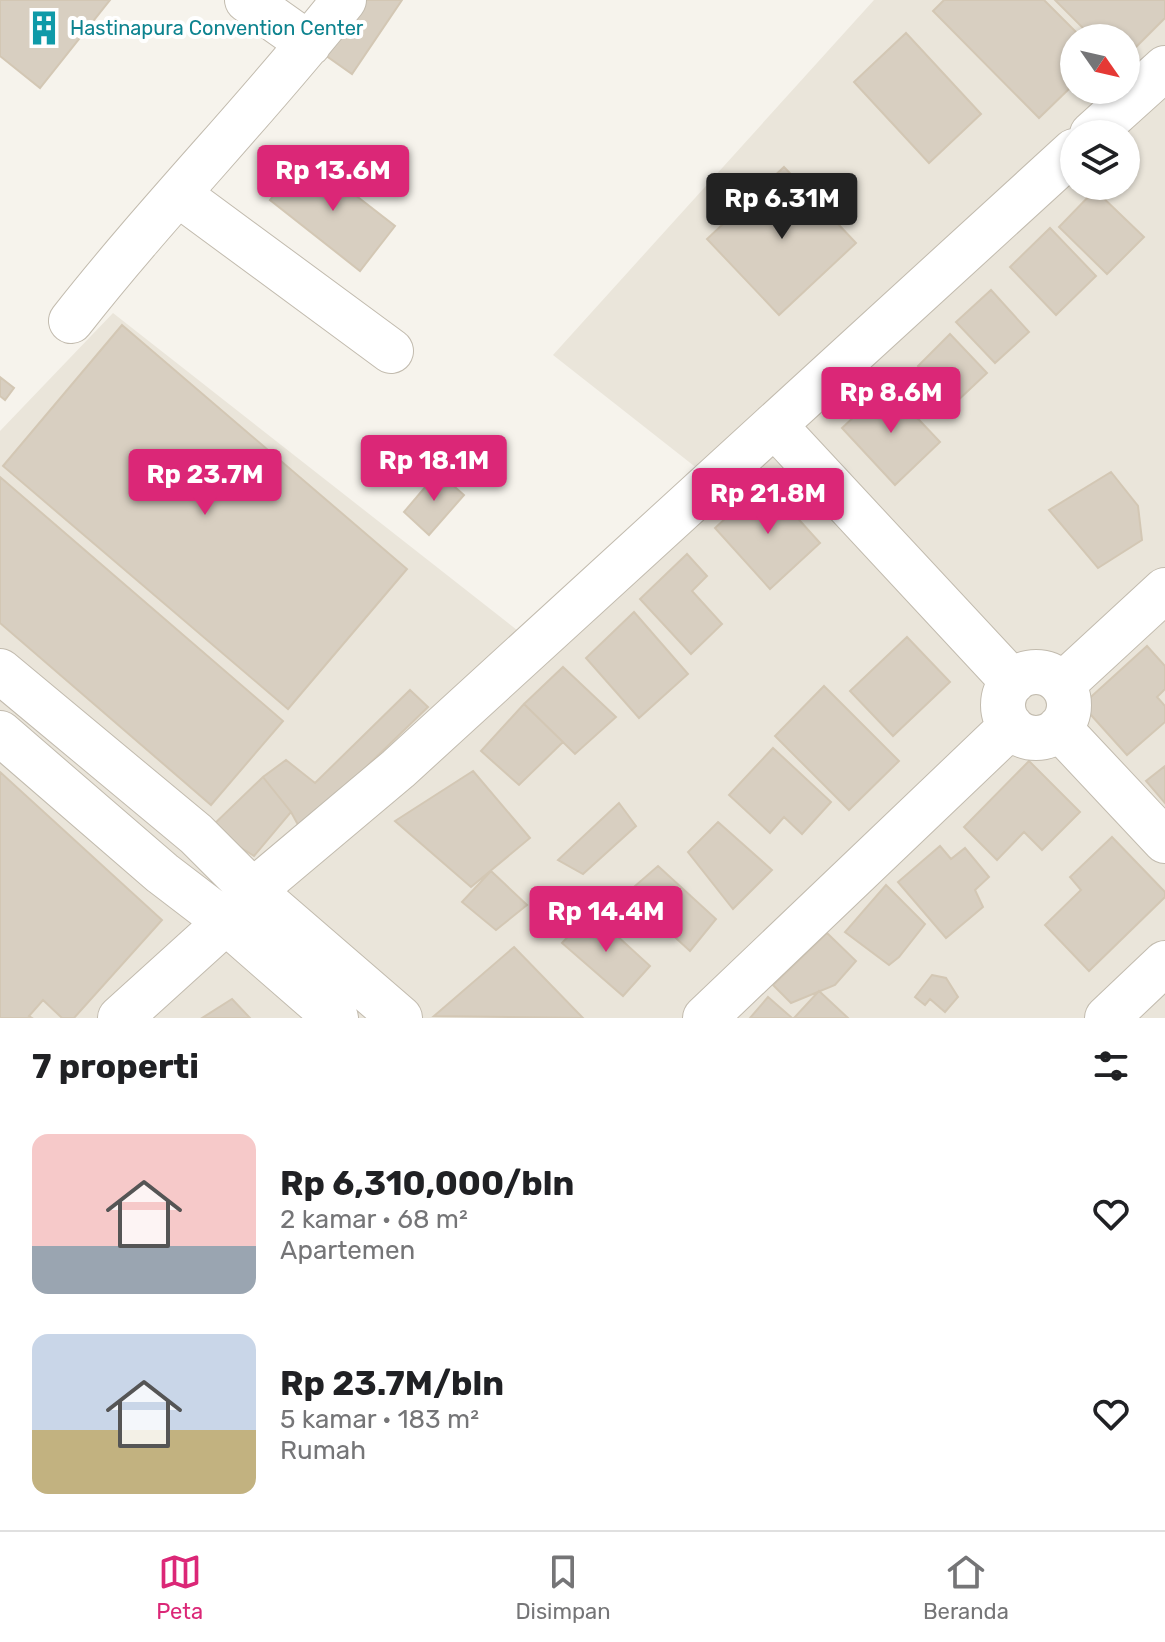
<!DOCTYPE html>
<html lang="id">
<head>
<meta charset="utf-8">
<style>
  :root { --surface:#fff; --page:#f6f6f6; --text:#202124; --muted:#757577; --line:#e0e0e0; --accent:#db2777 }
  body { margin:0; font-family:Rubik,sans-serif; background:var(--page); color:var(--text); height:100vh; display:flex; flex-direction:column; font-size:30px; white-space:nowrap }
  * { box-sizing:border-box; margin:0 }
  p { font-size:26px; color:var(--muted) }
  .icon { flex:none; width:44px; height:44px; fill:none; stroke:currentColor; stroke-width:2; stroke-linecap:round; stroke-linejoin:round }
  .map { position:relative; height:1018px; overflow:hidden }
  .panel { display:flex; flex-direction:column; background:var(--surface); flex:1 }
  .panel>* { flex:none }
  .needle { width:52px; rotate:124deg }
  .controls { position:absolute; left:1060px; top:24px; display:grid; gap:16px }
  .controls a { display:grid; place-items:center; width:80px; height:80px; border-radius:50%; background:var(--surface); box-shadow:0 2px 6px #0004; font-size:40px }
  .price { position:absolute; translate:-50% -68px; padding:0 18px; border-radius:8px; background:var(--accent); color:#fff; font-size:26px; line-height:52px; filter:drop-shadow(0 2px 4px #0008) }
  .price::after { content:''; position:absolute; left:50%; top:48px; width:24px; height:18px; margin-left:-12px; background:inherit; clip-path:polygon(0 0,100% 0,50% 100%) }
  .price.active { background:#222; color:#fff }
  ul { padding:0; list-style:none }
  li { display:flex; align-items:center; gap:24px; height:200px; padding:0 32px }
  li span { display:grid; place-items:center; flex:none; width:224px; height:160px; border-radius:16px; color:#555 }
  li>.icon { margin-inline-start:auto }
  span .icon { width:96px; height:96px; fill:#fffc; stroke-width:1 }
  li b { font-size:34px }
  h2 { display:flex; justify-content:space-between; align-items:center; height:96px; padding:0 32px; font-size:34px }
  .menu { display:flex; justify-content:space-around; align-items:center; height:112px; border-top:2px solid var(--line); background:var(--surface); font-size:22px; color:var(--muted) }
  .menu a { display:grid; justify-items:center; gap:4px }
  .menu .active { color:var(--accent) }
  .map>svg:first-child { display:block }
</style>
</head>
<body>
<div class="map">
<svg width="1165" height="1018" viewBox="0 0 1165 1018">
  <rect width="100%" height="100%" fill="#f6f3ec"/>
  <path fill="#eae5da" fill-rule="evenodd" d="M874 0H1165V1018H0V431L113 313 517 630 698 469 553 355ZM1074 38H1126V90H1074ZM1074 134H1126V186H1074Z"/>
  <path fill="#d8cfc1" stroke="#d3c7b4" stroke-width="2" d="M0 0H110L40 88 0 56Z
    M363 0H402L352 74 325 55Z
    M944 0H1044L1082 38H1074V84L1039 118 933 11Z
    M1055 0H1165V18L1126 57V38H1093Z
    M906 33 981 114 929 163 854 82Z
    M305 156 395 226 360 271 270 200Z
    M784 167 856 243 779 315 707 239Z
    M1095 190 1144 237 1107 274 1059 227Z
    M1050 228 1096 276 1056 315 1010 267Z
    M991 290 1029 332 995 363 956 322Z
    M122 325 407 569 288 709 3 466Z
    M950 334 987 373 954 404 918 366Z
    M0 377 14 388 5 400 0 396Z
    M887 386 940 442 895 485 842 428Z
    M438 472 464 495 429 535 404 512Z
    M1111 472 1138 506 1142 540 1098 568 1049 510Z
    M0 477 283 721 211 805 0 623Z
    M765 482 820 543 770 589 715 528Z
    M687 554 707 576 692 591 722 624 691 654 640 599Z
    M634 612 688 674 639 718 586 658Z
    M907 637 950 682 893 736 850 691Z
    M1147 646 1165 666V689L1157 697 1165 706V722L1127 755 1082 705Z
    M563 667 616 717 575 754 524 704Z
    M824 686 899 761 849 810 775 736Z
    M410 690 428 707 301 830 291 812 263 777 286 760 315 783Z
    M524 704 563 742 519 785 481 751Z
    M773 748 831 802 802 834 784 817 770 833 729 795Z
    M1029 761 1080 812 1042 850 1024 832 997 860 964 827Z
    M1165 766V803L1146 781Z
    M473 771 530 838 471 887 395 821Z
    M0 772 162 920 74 1018H62L43 1000 29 1016 32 1018H0Z
    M263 777 291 812 254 856 210 828Z
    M619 803 636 826 583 874 558 860Z
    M718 822 772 870 733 909 688 852Z
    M1112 837 1165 892V897L1089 971 1045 925 1081 890 1070 877Z
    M940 846 951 859 965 848 989 877 975 890 983 907 946 938 898 882Z
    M658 866 716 919 690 951 627 893Z
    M491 871 527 905 496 930 462 902Z
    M886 885 925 924 899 957 889 965 845 932Z
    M591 912 650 966 623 996 562 943Z
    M827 933 856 961 835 985 791 1003 773 985Z
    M514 947 583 1018 434 1016Z
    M932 975 946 978 958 997 945 1012 930 999 925 1005 915 997Z
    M819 991 848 1018H794Z
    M768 997 792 1018H750Z
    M232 999 250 1018H202Z"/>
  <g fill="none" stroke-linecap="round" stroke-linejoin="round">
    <g stroke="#c2bbae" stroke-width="46">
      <path id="minor" d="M247 0 309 44
        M1092 134 1165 68
        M178 194 391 351
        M71 321C158 210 257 110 344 0
        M774 425 1013 682
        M0 671 196 834 253 891 400 1018
        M1003 705a33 33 0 1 1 66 0a33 33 0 1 1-66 0Z
        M1063 684 1165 590
        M1059 728 1165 841
        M0 733 162 873 226 922 336 1018
        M120 1018 226 922 253 891 398 769 1074 151
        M705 1018 1011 726
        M1107 1018 1165 963"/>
    </g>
    <use href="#minor" stroke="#fff" stroke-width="44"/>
  </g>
  <defs>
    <g id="building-bare" transform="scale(2.76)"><path d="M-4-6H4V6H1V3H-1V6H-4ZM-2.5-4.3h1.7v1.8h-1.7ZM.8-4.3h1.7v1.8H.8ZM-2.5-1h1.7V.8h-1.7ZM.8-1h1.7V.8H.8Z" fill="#0f9aa8" stroke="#fff" stroke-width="2.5" paint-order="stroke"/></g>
  </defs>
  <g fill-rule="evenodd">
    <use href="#building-bare" x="44" y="28"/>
  </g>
  <g text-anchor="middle" stroke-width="8" stroke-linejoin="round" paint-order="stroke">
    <g font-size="20" fill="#0d838f" stroke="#fff" text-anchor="start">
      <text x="70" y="35">Hastinapura Convention Center</text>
    </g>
  </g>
</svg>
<div class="controls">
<a><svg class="needle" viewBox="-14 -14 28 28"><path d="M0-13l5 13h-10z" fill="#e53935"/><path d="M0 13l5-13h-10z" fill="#757577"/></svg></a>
<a><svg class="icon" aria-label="layers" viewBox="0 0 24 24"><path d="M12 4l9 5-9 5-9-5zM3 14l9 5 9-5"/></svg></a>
</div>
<b class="price" style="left:333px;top:213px">Rp 13.6M</b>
<b class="price active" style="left:782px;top:241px">Rp 6.31M</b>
<b class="price" style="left:891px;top:435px">Rp 8.6M</b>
<b class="price" style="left:434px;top:503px">Rp 18.1M</b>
<b class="price" style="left:205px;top:517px">Rp 23.7M</b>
<b class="price" style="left:768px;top:536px">Rp 21.8M</b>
<b class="price" style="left:606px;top:954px">Rp 14.4M</b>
</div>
<section class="panel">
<h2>7 properti<svg class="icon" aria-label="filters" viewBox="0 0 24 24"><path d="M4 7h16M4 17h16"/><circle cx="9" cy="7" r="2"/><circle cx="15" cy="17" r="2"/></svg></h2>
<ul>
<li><span style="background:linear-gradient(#f6c9c9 70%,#9aa5b1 0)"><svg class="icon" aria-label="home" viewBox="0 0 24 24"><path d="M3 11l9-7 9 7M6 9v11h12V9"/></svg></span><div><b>Rp 6,310,000/bln</b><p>2 kamar · 68 m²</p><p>Apartemen</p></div><svg class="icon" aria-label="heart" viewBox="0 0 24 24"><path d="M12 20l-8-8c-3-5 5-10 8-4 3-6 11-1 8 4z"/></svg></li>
<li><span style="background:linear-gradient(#c9d6e8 60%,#c2b280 0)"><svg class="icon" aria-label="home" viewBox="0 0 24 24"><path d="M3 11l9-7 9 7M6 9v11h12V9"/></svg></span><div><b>Rp 23.7M/bln</b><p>5 kamar · 183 m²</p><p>Rumah</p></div><svg class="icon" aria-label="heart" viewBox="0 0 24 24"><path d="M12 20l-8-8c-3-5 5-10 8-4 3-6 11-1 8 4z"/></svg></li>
</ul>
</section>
<nav class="menu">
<a class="active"><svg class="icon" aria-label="map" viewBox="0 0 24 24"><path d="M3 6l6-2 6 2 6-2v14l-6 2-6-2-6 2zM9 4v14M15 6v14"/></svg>Peta</a>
<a><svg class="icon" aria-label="saved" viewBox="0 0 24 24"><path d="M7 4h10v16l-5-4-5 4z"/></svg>Disimpan</a>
<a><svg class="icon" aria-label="home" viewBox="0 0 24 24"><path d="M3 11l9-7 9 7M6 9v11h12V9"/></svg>Beranda</a>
</nav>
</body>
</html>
